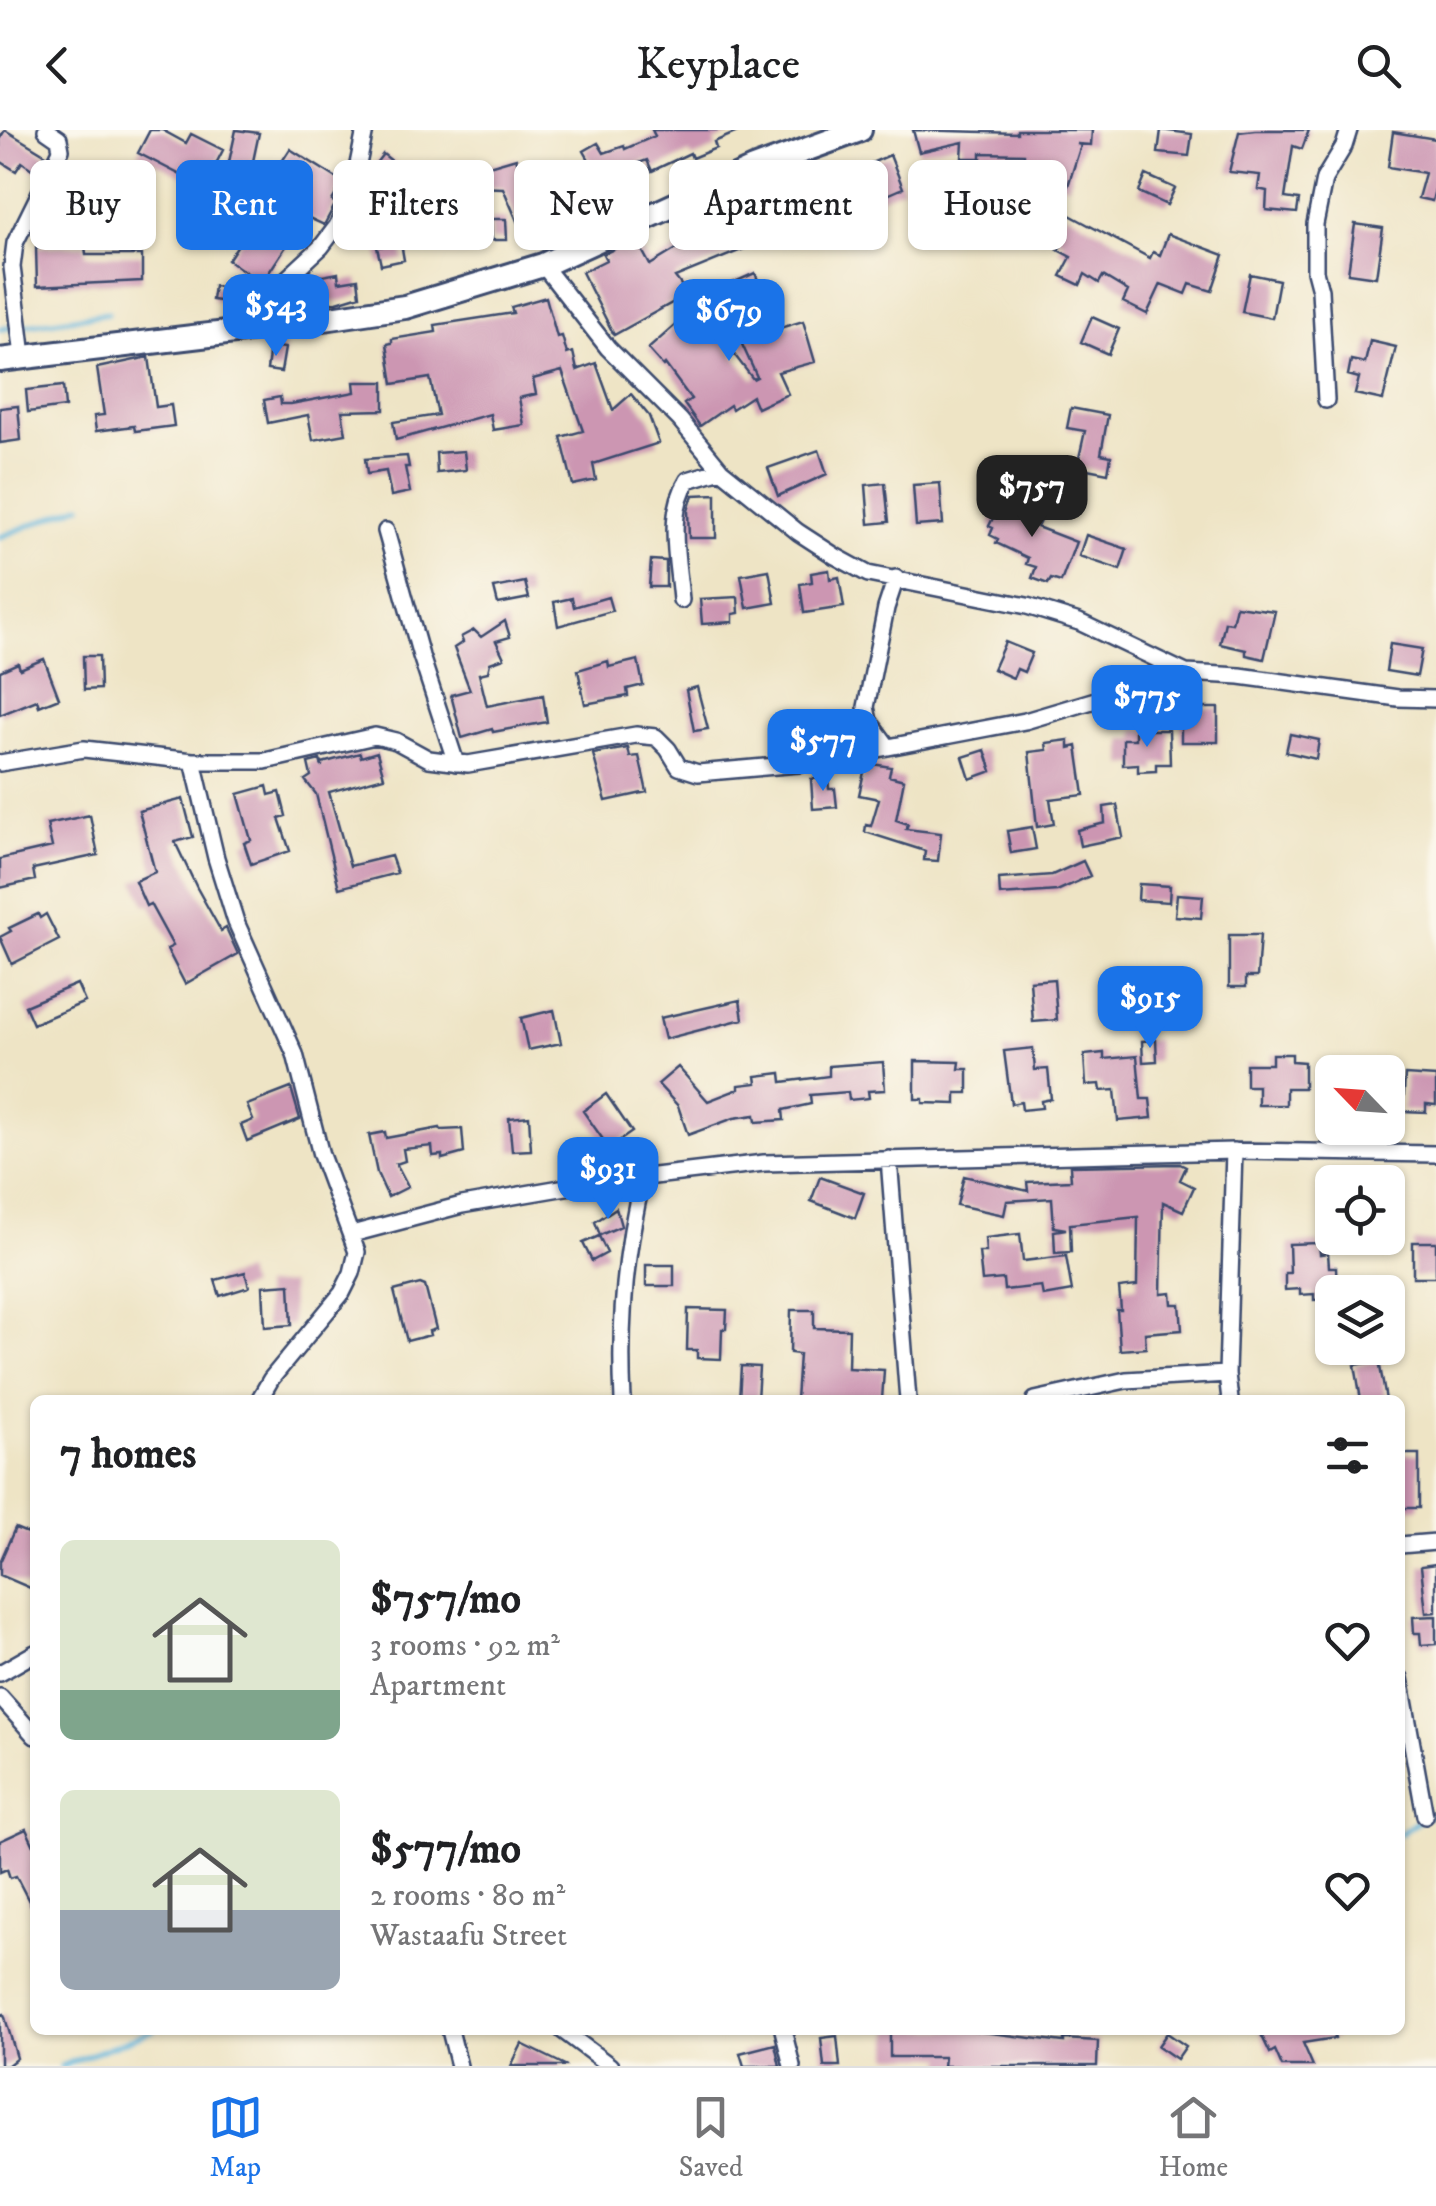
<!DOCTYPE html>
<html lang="en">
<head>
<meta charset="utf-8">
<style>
  :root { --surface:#fff; --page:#f6f6f6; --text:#202124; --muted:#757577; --line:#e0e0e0; --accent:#1a73e8 }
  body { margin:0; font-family:"IM FELL DW Pica",serif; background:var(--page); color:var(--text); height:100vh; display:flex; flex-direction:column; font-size:38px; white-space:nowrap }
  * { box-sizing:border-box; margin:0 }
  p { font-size:32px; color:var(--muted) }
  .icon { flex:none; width:55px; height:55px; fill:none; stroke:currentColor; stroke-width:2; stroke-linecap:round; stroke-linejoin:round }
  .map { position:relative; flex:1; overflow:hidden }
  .drawer { position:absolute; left:30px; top:1265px; width:1375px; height:640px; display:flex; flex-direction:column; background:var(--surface); border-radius:15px; box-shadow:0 2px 8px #0004 }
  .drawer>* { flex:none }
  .hud { position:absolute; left:30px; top:30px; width:1378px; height:90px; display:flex; gap:20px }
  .needle { width:65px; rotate:295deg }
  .tools { position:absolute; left:1315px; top:925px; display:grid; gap:20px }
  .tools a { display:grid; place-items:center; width:90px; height:90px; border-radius:15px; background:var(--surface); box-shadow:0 2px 8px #0004; font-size:50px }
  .price { position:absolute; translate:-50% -85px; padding:0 22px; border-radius:20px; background:var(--accent); color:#fff; font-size:32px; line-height:65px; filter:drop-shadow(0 2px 5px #0008) }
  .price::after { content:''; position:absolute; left:50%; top:60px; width:30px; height:22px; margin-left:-15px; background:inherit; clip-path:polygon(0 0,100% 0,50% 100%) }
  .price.current { background:#222; color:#fff }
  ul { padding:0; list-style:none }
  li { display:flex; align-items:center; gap:30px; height:250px; padding:0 30px }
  li span { display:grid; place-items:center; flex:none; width:280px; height:200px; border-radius:15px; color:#555 }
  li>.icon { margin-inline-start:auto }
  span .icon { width:120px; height:120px; fill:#fffc; stroke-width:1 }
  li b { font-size:42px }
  h2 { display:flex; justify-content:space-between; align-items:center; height:120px; padding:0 30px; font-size:42px }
  .chip { padding:0 35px; border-radius:15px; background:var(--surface); box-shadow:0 2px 8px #0004; font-size:35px; line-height:90px }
  .chip.current { background:var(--accent); color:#fff }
  header { display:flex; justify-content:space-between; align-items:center; height:130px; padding:0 30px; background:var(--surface); font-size:45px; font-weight:600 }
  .menu { display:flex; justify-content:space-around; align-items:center; height:140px; border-top:2px solid var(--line); background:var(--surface); font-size:28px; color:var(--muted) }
  .menu a { display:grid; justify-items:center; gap:5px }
  .menu .current { color:var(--accent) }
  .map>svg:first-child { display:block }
</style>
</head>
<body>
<header><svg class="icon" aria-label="back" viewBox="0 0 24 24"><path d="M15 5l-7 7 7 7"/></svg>Keyplace<svg class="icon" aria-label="search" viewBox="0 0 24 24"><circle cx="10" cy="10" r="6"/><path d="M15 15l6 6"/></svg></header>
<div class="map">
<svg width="1436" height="1936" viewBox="0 0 1436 1936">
  <rect width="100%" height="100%" fill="#fbf7ec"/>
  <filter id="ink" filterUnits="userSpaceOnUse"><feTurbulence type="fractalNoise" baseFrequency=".01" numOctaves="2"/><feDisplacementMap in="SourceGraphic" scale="20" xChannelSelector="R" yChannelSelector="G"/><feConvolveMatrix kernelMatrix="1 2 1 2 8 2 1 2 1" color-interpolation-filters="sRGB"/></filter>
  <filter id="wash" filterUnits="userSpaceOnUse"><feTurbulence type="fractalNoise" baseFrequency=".0048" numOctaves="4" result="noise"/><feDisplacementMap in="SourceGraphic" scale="40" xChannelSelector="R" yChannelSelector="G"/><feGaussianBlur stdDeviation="2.25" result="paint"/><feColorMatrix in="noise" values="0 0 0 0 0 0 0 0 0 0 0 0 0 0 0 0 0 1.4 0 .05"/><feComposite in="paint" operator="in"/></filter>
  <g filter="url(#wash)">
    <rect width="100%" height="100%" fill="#eee4c5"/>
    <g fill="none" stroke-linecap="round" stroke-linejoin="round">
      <path stroke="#60b6dc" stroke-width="5" d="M0 199 108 183
        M0 407 82 375
        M1400 1704 1425 1686 1436 1684
        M61 1936 154 1900"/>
    </g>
    <g id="blocks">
      <path fill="#cc96b2" d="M5 0 46 25 36 42 22 32 16 41 0 31V8Z
        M150 0H162L186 13 191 4 223 20 204 57 138 23Z
        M236 0 259 3 252 36 229 32Z
        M652 0H742L714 12 716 18 692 28 690 23 652 41 647 30 599 47 584 21 598 13 604 23 624 16 625 19 655 6Z
        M913 0 1017 3V0H1092L1091 15 1077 14 1081 15 1068 56 1039 47 1044 31 1024 32V24L981 23V28H962L963 12 919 22Z
        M1161 0 1192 4 1189 26 1158 23Z
        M1255 0H1309L1302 19 1293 16 1285 68 1299 70 1297 83 1266 80 1267 61 1258 59 1260 45 1229 42 1239 2Z
        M1393 2 1436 9V56L1432 71 1418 68 1425 43 1388 37Z
        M290 19 343 52 332 71 336 73 324 95 298 83 311 52 281 33Z
        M383 24 403 40 389 58 369 42Z
        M890 25 903 58 873 71 860 38Z
        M516 28 518 35 527 32 534 52 545 47 551 60 591 42 604 70 568 86 563 74 518 93 503 58 475 57V36H489Z
        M805 45 809 59 782 67 786 77 757 87 766 110 675 147 688 164 614 205 582 142 606 130 603 124 636 109 650 135 678 118 677 115 731 93 723 75 761 58 759 53 775 47 777 53Z
        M1146 45 1175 58 1167 75 1139 62Z
        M263 65 304 89 262 153 228 130 257 86 252 83Z
        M393 74 432 75 431 114 401 113 404 130 381 135 377 117 399 113H393Z
        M1066 83 1150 128 1153 122 1160 125 1168 104 1224 125 1212 161 1190 154 1186 164 1161 154 1147 184 1123 172 1128 161 1103 146 1099 153 1085 144 1080 155 1061 146 1071 127 1058 120 1064 111 1054 106Z
        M491 89H506L507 110H492Z
        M1355 94 1383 98 1376 147 1348 143Z
        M85 115 86 125H142V151L37 156 36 117Z
        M338 143 339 152 358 149 360 165 337 172 311 173 307 149Z
        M755 143 763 162 727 179 719 159Z
        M1250 144 1279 150 1272 188 1242 182Z
        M214 156 236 159 234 173 212 170Z
        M546 167 557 207 562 206 567 224 573 222 577 240 596 233 613 280 631 264 649 286 659 313 593 334 596 350 573 355 561 307 583 301 562 241 533 249 536 264 519 268 524 295 493 300 490 284 396 310 393 292 438 285 430 248 393 254 387 214 392 213V209L436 202 435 195 513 183 511 177Z
        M697 176 753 249 757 247 740 210 803 191 815 232 778 242 788 264 757 278 752 266 732 279 730 275 700 296 684 274 691 269 665 234 663 236 648 219Z
        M1092 187 1119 199 1108 224 1081 212Z
        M1370 211 1396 217 1383 270 1355 264 1359 248 1348 245 1351 230 1365 233Z
        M270 216 285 218 281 242 267 240Z
        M149 227 156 277 171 275 174 296 135 301 134 296 96 301 94 286 104 285 97 238Z
        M354 252H384V280L342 281 346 304 313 310 308 285 268 293 264 270 280 267 281 274H291L355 262Z
        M63 256 65 277 28 282 26 260Z
        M18 276 21 310 0 313V278Z
        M1071 278 1108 285 1101 324 1111 326 1108 343 1077 337 1085 301 1067 298Z
        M819 320 827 344 778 366 768 338Z
        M464 321 466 340 437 343 436 323Z
        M407 326 409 337H405L410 362 391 366 386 341 367 344 365 329Z
        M885 353 889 392 869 394 866 355Z
        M940 353 943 394 916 396 913 355Z
        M716 364V408H689L688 381 693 365Z
        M1004 366 1043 385 1037 397 1076 412 1061 452 1051 449 1048 454 1032 448 1036 437 1026 434 1028 428 996 413 998 409 990 405 993 398 989 396Z
        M1086 405 1127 419 1120 440 1079 426Z
        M651 430 666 431V457H649Z
        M769 440 775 473 747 478 741 445Z
        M829 440 830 449 839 447 844 477 804 483 800 454 812 452 811 443Z
        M525 452 529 468 498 474 494 458Z
        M608 467 612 481 558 496 554 472 572 468 574 477Z
        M738 467 739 483 733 484V492L702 494 700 469Z
        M1236 476 1275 481 1264 529 1246 525V520L1220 514 1225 492 1232 493Z
        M505 491 510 507 496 511 504 528 490 533 488 542 479 544 487 576 543 565 547 592 493 602 492 599 462 608 451 565 470 560 454 518 463 512 461 507 474 500 481 507Z
        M1005 512 1032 523 1024 542 1017 539 1013 548 993 539Z
        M1390 514 1422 519 1417 546 1386 541Z
        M83 526H99L100 559 84 560Z
        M44 529 59 568 39 576 37 570 0 585V541L18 533 20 539Z
        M638 530 643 555 627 559 628 566 585 574 578 540 608 531 609 537Z
        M697 557 708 599 694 601 686 560Z
        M1181 578H1218V612H1181Z
        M1135 600H1169L1170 634H1156V641L1138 642V634L1123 635V609H1135Z
        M1290 604 1319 610 1316 629 1286 622Z
        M1069 610V618L1077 616 1084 665 1050 669 1054 694 1037 697 1029 622 1047 620 1046 613Z
        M628 618 630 627 639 626 647 662 606 671 593 624Z
        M985 620 992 641 970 649 963 627Z
        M377 622 384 647 329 662 350 736 391 726 397 743 339 758 316 664 305 650 311 646 308 633 320 630 322 637V633L360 623 361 627Z
        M866 633 891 637 889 646 904 650 896 690 908 694 906 699 941 703 938 731 924 730 925 721 865 702 866 695 871 696 879 669 859 665Z
        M828 648 829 659H835L837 677 813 679 811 649Z
        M267 656 269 665 280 662 286 686 279 688 290 721 251 734 244 713 251 710 238 664Z
        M183 669 193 707 175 712 197 758 221 801 226 798 238 824 185 854 167 819 173 816 150 774 146 776 135 751 155 742 139 681Z
        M1117 675 1123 707 1080 716 1077 700 1105 693 1104 677Z
        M90 685 98 725 33 739 35 750 0 758V729L52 717 47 694Z
        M1032 697 1036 719 1011 723 1007 701Z
        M1083 731 1090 746 1057 761 1000 765 999 749 1052 745Z
        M1139 754 1170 756 1169 772 1138 770Z
        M1177 764 1203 766 1201 788 1175 786Z
        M38 784 40 788 46 784 59 810 12 834 0 807 11 801 9 798Z
        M1229 805H1260L1257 847H1246V857H1229Z
        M1054 849 1057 890 1033 892 1030 851Z
        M77 854 85 872 33 894 25 876Z
        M740 870 743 889 665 909 660 888Z
        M554 880 561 913 528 920 521 888Z
        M1156 910 1157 931 1143 932 1142 911Z
        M1033 918 1035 940 1048 939 1051 969 1041 971 1042 978 1022 980 1021 972 1011 974 1004 921Z
        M1104 923V929L1137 926 1141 969H1150L1152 988 1118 991 1115 960 1101 961 1100 954 1086 955 1084 925Z
        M1272 924H1292V931L1304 932V958H1286V975H1258V956H1246V934H1272Z
        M915 931 960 932 959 939H968V963H956V974L923 973V969H915Z
        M883 932 885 960 868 961 869 968 849 970 848 962 810 965 811 974 783 980 784 990 756 992 755 985 734 988 688 1005 678 976 658 954 678 937 708 971 739 959V955L757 953 756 946 781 943 782 952 829 946V936Z
        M1405 945 1436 947V975L1426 974V982L1403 981Z
        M291 958 300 989 247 1011 241 995 253 990 247 975Z
        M606 964 632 1002 609 1018 583 981Z
        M529 986 531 1020 512 1021 509 988Z
        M440 998 441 1000 462 999 464 1023 442 1029V1025L433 1026 432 1016 403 1019 405 1031 396 1034 408 1057 388 1067 377 1043 369 1005 385 1002 386 1008Z
        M1180 1034 1186 1037 1180 1050 1194 1057 1183 1081 1163 1072 1161 1164 1171 1163 1172 1174H1180L1182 1200 1145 1203 1146 1218 1120 1220 1117 1180H1121L1119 1158 1137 1156 1138 1087 1070 1094 1071 1122 1055 1123 1054 1101 1066 1099 1054 1097 1052 1068 1007 1071 1004 1085 957 1075 964 1046 1028 1061 1027 1052 1071 1050 1070 1036Z
        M820 1047 864 1063 855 1088 811 1071Z
        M616 1078 621 1096 600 1105 595 1092Z
        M1020 1104 1023 1131 1066 1126 1072 1161 1043 1166 1041 1156 1004 1160 1003 1149 982 1151 979 1122H986L985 1108Z
        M599 1106 607 1123 592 1131 583 1113Z
        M1413 1112H1436V1147H1413Z
        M1319 1113 1320 1124 1328 1123 1329 1137H1336L1337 1162H1332V1169L1314 1170V1164L1300 1165V1159L1285 1160V1143H1290L1289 1114Z
        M646 1135H674V1156H646Z
        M245 1142 249 1157 220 1166 215 1150Z
        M290 1154 292 1195 265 1197 263 1156Z
        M420 1154 425 1156 436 1199 429 1201 430 1205 407 1211 394 1161Z
        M688 1179 727 1180 726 1199H722L721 1229 697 1228V1220H687Z
        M791 1180H814V1198L849 1199 848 1238 884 1240 882 1270H796L799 1224 790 1223Z
        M1379 1231 1386 1270H1361L1355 1235Z
        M741 1236 759 1237 757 1270H739Z
        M1400 1324H1419V1378H1400Z
        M15 1398 35 1406V1460L0 1445V1432Z
        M1436 1434V1482L1426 1483 1421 1436Z
        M1436 1486V1514L1421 1515 1420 1503H1414L1413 1487Z
        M26 1699 35 1718V1783L16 1746 10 1748 7 1739 0 1742V1711Z
        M4 1884 17 1928 7 1936H0V1885Z
        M890 1900H967L1064 1912V1909L1098 1911 1097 1936H943L944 1927H890Z
        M1259 1900H1334L1335 1908 1303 1913 1313 1936H1282L1275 1920 1270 1923Z
        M1167 1903 1186 1916 1177 1929 1158 1916Z
        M837 1906 840 1936H824L821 1908Z
        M522 1914 567 1936H511Z
        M775 1914 780 1936H744L740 1923Z"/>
    </g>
  </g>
  <g filter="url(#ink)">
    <use href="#blocks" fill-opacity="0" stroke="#3b4a6d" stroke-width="2.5"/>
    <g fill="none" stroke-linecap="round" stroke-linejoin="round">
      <g stroke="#3b4a6d" stroke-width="20">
        <path id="street" d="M543 135 608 218 680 290 721 340 798 402 835 426 868 444 1027 476 1079 492 1186 543
          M243 201 264 170 321 117 337 96 351 69 365 0
          M23 226 12 137 15 113 61 20 59 9 46 0
          M1326 270 1320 160 1315 141V94L1324 49 1344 16 1349 0
          M386 401 421 526 456 633
          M681 470C678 431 666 384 688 350L721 340
          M888 617 869 591 866 577 886 478 896 448
          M193 631 216 728 236 792 295 924 321 1025 357 1122 352 1143 342 1163 271 1249 259 1270
          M0 633 84 619 193 631H265L375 606 396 611 429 629 468 634 636 605 656 607 668 619 679 637 698 643 799 634 1025 591 1186 543 1240 546 1398 568 1436 569
          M889 1029 908 1270
          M352 1104 462 1075 578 1055 764 1033 1234 1021 1436 1024
          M623 1270C619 1195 625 1120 643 1047
          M1035 1270 1126 1250 1227 1244
          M1230 1270 1227 1244 1234 1021
          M1400 1415 1436 1412
          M0 1543 35 1523
          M1400 1548 1425 1686
          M0 1567 35 1606
          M450 1900 459 1936
          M562 1900 610 1936
          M783 1900 792 1936"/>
      </g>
      <g stroke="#3b4a6d" stroke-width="28">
        <path id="secondary" d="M0 230 243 201 405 177 543 135 753 39 860 0"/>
      </g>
      <use href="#street" stroke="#fff" stroke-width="15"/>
      <use href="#secondary" stroke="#fff" stroke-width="22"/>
    </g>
  </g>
</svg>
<div class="tools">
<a><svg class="needle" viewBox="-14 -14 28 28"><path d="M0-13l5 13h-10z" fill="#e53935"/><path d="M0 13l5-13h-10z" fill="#757577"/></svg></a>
<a><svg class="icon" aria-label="locate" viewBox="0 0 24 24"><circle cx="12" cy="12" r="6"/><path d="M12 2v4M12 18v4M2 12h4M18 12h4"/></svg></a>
<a><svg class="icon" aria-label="layers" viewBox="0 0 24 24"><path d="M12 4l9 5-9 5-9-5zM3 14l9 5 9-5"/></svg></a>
</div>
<b class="price" style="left:276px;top:229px">$543</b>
<b class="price" style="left:729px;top:234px">$679</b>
<b class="price current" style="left:1032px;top:410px">$757</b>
<b class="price" style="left:1147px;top:620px">$775</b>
<b class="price" style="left:823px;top:664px">$577</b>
<b class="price" style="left:1150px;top:921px">$915</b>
<b class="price" style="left:608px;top:1092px">$931</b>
<div class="hud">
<a class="chip">Buy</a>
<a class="chip current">Rent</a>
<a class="chip">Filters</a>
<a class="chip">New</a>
<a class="chip">Apartment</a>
<a class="chip">House</a>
</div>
<section class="drawer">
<h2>7 homes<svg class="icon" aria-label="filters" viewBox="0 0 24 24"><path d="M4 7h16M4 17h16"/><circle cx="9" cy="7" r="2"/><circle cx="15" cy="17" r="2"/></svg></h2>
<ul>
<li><span style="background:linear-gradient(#dfe7d0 75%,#7fa58c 0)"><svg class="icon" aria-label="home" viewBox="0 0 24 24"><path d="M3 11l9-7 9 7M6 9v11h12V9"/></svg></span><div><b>$757/mo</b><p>3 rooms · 92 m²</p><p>Apartment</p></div><svg class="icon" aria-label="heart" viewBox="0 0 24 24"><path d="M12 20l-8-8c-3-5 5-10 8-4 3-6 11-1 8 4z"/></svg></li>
<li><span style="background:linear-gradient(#dfe7d0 60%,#9aa5b1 0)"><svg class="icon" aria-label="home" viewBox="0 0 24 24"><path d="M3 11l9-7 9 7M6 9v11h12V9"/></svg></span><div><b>$577/mo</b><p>2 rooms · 80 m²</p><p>Wastaafu Street</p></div><svg class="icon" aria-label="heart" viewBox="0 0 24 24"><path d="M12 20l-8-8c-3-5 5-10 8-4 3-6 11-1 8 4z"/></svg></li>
</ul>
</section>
</div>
<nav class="menu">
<a class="current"><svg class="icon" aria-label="map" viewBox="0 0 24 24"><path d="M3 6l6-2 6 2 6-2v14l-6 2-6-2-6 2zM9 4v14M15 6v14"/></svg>Map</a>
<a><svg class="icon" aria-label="saved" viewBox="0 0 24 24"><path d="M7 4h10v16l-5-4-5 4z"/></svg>Saved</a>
<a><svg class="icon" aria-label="home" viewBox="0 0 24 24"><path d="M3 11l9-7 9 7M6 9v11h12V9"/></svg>Home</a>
</nav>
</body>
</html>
